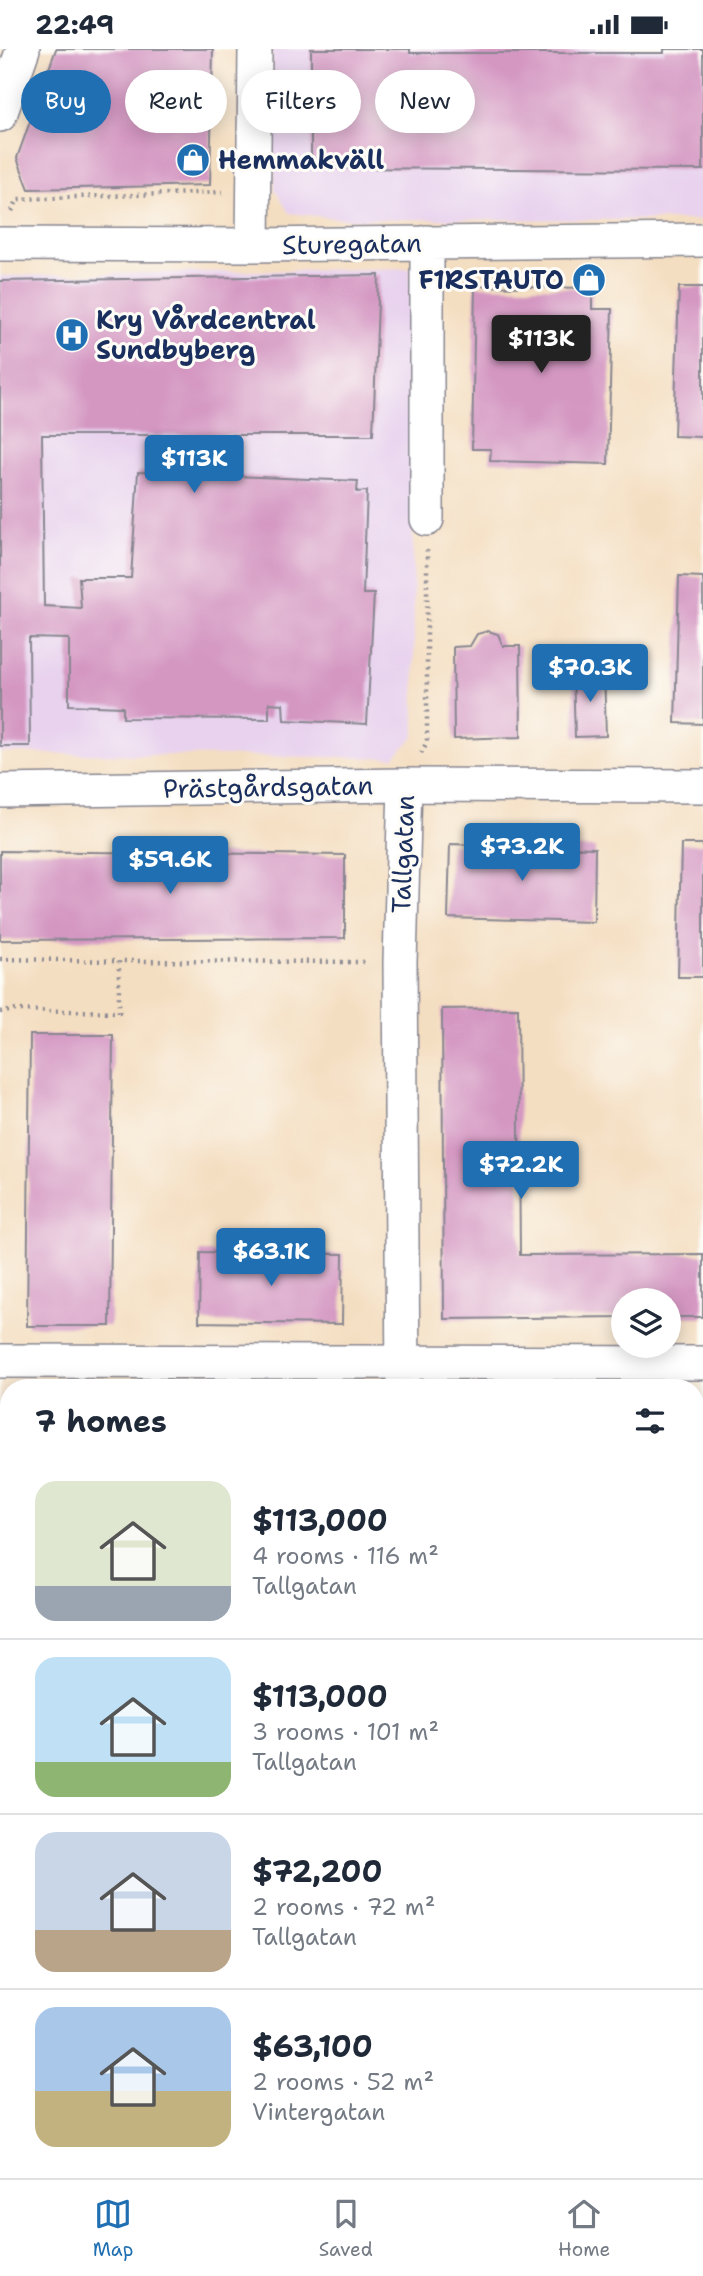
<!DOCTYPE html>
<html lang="en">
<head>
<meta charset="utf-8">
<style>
  :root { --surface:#fff; --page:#f6f6f7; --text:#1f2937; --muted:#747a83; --line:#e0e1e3; --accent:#1f6fb2 }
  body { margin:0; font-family:"Shantell Sans",sans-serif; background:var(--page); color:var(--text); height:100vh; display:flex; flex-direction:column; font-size:26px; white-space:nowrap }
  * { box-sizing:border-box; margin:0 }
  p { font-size:23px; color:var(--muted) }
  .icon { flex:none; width:38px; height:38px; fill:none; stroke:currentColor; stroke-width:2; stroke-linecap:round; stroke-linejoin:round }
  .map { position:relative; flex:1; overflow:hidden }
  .sheet { position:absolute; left:0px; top:1330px; width:704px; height:800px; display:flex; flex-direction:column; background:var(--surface); border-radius:28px 28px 0 0; box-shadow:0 4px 18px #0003 }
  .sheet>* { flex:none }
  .top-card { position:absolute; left:21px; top:21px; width:662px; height:63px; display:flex; gap:14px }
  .controls { position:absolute; left:611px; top:1239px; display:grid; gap:14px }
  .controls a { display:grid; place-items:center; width:70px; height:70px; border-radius:50%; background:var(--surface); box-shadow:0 4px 18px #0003; font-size:35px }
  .price { position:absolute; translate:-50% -60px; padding:0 16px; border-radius:7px; background:var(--accent); color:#fff; font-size:23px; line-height:46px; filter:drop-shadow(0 2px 4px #0008) }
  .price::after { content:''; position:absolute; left:50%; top:42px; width:21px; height:16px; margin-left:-10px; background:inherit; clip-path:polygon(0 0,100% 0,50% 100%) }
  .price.current { background:#222; color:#fff }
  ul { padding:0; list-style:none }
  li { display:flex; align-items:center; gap:21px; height:175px; padding:0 35px }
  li+li { border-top:2px solid var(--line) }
  li span { display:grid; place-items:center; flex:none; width:196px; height:140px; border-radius:21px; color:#555 }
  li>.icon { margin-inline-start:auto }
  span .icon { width:84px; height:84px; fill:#fffc; stroke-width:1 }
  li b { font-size:30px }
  h2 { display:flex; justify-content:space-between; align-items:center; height:84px; padding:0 35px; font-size:30px }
  .chip { padding:0 24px; border-radius:32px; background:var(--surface); box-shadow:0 4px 18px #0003; font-size:24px; line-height:63px }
  .chip.current { background:var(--accent); color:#fff }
  .status { display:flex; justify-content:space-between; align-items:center; height:49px; padding:0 35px; background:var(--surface); direction:ltr }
  .status svg { height:19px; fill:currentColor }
  .menu { display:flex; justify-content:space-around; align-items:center; height:98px; border-top:2px solid var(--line); background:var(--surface); font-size:19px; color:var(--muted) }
  .menu a { display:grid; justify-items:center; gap:4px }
  .menu .current { color:var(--accent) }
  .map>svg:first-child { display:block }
</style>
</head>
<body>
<div class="status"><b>22:49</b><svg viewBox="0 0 49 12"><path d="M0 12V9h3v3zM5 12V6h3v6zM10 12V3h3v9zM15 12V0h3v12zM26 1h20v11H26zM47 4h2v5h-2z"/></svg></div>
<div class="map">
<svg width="703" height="2129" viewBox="0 0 703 2129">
  <rect width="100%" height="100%" fill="#fdfcf7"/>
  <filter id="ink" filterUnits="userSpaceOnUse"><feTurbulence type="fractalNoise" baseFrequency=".0143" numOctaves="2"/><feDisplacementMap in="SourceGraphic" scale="14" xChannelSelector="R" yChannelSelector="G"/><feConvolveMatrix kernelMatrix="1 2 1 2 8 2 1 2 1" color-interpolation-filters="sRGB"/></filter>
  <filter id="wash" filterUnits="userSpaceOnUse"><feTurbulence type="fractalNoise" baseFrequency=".00686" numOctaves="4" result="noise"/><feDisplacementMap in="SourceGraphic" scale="28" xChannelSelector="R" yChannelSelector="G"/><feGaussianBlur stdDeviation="1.57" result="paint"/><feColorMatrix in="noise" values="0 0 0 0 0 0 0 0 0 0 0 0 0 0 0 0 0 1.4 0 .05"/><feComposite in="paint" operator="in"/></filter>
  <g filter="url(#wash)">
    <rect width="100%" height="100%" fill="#f4dec1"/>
    <path fill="#e8d2ee" d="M272 0H703V171L346 170 289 164 275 140Z
      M410 219 415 687 394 709 0 704V227Z"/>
    <g id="blocks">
      <path fill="#d497c2" d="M56 0H213L210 136 29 140 17 109Z
        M311 0H410V4H664V0H703V121L311 119Z
        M379 226 373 386H42L44 557 81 559 79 529H131L138 423 358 432 357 443 367 442 363 545H374L367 675 284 671 283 655 269 654V670L123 669V658L69 656V590L29 589 30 697H0V232Z
        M475 237 592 239V260H612L608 415 490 412 491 400H472Z
        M679 238H703V388L674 387Z
        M679 527 703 528V675L675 674Z
        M488 582 498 585 503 597H520L521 688 454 690 453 598 470 597 477 585Z
        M604 622 606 687 575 688 573 623Z
        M450 795 595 799 594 873 448 869Z
        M681 795H703V928H678Z
        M0 802 345 806V889L0 891Z
        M518 959 520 1206 703 1205V1268H668V1251H623V1268L444 1270 442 960Z
        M30 986H113L110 1277H27Z
        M200 1203 343 1205 342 1275 199 1273Z
        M695 1354H703V1596H695Z
        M695 1689H703V1765H695Z
        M695 1847H703V1909H695Z
        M9 2032V2121H35L31 2129H0V2051Z
        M695 2032H703V2129H691L692 2121H695L697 2070H695Z
        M143 2121H210L213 2129H146Z
        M330 2121H445L427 2129H333Z"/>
    </g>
  </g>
  <g filter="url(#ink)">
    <use href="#blocks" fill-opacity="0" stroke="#888690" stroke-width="2"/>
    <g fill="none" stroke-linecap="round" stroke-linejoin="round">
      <g stroke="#888690" stroke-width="36">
        <path id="minor" d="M0 66 23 0
          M0 195 253 196 703 191
          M253 196 255 0
          M427 470V193
          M0 742 405 736 703 737
          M0 1312 703 1314
          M403 1339 400 913 405 736
          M7 1635 3 1734 9 1753
          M695 1647 703 1648
          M0 1868 9 1875
          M695 1951H703
          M0 1960 9 1952
          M695 1981 703 1980
          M281 2121 283 2129"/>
      </g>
      <path stroke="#888690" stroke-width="4.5" stroke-dasharray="2 5" stroke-linecap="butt" d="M12 162 18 150 223 143
        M421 704 427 693V501
        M0 910 119 912
        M0 963 17 961 119 963V912L367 913
        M0 1819 9 1822"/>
      <use href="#minor" stroke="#fff" stroke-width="33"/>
    </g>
  </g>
  <defs>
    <g id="shop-disc" transform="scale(1.75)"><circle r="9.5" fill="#1f6fb2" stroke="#fdfcf7"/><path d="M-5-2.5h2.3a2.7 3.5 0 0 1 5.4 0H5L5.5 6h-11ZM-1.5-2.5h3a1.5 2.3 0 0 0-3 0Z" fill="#fff"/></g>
    <g id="hospital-disc" transform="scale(1.75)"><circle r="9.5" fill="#1f6fb2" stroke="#fdfcf7"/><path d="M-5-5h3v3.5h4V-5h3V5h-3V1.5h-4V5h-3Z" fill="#fff"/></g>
  </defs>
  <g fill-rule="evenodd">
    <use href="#shop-disc" x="193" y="111"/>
    <use href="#shop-disc" x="589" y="231"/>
    <use href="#hospital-disc" x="72" y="286"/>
  </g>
  <g text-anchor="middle" stroke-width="6" stroke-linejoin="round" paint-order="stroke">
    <g font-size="26" font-weight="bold" fill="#1b2f5e" stroke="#fdfcf7" text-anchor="start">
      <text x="218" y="120">Hemmakväll</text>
      <text x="564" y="240" text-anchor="end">F1RSTAUTO</text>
      <text x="96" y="280">Kry Vårdcentral<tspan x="96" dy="30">Sundbyberg</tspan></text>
    </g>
    <g font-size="26" fill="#1b2f5e" stroke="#fdfcf7">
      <text transform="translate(352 195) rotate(-1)" y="9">Sturegatan</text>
      <text transform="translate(268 738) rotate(-1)" y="9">Prästgårdsgatan</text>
      <text transform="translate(403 805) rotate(-88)" y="9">Tallgatan</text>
    </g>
  </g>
</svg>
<div class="controls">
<a><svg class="icon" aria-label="layers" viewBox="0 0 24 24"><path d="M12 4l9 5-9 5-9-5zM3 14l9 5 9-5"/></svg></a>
</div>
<b class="price current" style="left:541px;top:326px">$113K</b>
<b class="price" style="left:194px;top:446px">$113K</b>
<b class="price" style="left:590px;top:655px">$70.3K</b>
<b class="price" style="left:522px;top:834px">$73.2K</b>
<b class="price" style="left:170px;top:847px">$59.6K</b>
<b class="price" style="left:521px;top:1152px">$72.2K</b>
<b class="price" style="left:271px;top:1239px">$63.1K</b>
<div class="top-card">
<a class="chip current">Buy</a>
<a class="chip">Rent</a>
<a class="chip">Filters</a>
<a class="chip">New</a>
</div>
<section class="sheet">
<h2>7 homes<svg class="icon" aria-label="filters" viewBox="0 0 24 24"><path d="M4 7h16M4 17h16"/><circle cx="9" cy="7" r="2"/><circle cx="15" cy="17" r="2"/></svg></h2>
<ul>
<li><span style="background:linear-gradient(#dfe7d0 75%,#9aa5b1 0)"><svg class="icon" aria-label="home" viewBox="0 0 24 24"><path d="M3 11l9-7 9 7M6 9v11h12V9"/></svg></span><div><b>$113,000</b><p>4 rooms · 116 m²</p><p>Tallgatan</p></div></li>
<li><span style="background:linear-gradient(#bfe0f5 75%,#8fb573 0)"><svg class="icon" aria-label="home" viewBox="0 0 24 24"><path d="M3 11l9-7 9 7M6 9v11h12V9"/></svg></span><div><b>$113,000</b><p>3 rooms · 101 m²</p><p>Tallgatan</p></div></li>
<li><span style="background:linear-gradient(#c9d6e8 70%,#b9a48a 0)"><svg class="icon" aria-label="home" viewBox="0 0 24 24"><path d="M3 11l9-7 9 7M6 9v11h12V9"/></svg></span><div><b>$72,200</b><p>2 rooms · 72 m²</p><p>Tallgatan</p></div></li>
<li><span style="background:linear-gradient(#a9c7e8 60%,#c2b280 0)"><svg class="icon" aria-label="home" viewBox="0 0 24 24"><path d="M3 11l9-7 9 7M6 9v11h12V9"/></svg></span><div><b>$63,100</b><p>2 rooms · 52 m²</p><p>Vintergatan</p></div></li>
</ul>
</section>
</div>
<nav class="menu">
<a class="current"><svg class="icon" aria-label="map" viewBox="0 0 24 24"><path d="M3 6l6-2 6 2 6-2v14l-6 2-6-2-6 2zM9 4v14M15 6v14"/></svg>Map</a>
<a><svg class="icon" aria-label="saved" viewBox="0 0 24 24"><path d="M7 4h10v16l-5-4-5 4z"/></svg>Saved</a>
<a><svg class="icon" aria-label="home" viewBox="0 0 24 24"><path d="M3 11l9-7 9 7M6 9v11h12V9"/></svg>Home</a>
</nav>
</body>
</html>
